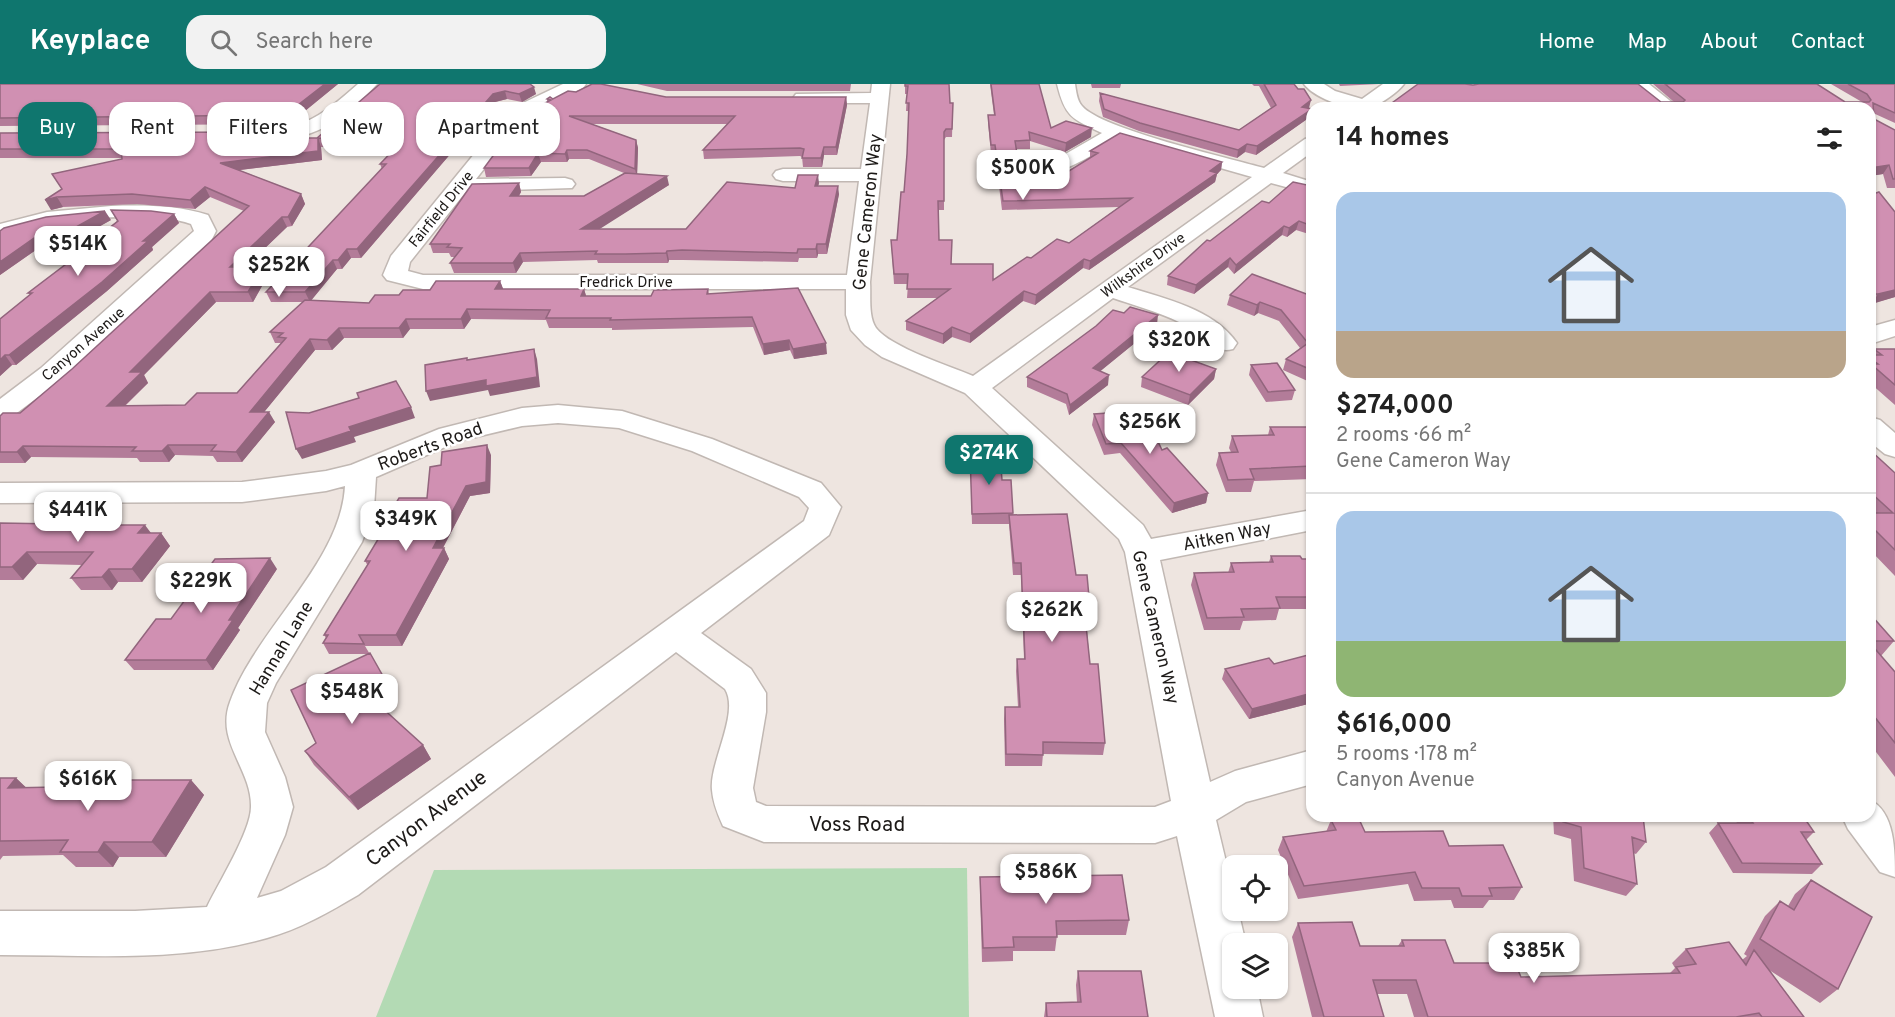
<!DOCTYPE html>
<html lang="en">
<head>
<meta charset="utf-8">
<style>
  :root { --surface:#fff; --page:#f2f2f2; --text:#222; --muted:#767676; --line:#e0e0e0; --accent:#0f766e }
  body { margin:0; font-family:Overpass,sans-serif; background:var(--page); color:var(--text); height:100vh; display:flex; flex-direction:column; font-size:22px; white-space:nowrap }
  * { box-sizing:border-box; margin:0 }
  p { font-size:20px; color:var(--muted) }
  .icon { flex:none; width:33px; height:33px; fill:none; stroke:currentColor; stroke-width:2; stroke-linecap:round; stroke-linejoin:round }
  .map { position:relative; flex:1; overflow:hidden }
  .panel { position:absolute; left:1306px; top:18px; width:570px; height:720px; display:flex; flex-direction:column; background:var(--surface); border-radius:18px; box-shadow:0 2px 4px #0004 }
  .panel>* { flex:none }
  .hud { position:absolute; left:18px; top:18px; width:570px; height:54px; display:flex; gap:12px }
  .fabs { position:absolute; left:1222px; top:771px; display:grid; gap:12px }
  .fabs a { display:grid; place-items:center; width:66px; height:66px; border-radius:12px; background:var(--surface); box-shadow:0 2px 4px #0004; font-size:30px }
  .price { position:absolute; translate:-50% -51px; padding:0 14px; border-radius:12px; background:#fff; color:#222; font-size:20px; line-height:39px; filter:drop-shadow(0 2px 3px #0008) }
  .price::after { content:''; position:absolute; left:50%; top:36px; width:18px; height:14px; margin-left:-9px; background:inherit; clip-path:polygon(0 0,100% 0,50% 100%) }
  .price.active { background:var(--accent); color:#fff }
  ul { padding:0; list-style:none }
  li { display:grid; align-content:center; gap:12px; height:318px; padding:0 30px }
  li+li { border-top:2px solid var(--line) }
  li span { display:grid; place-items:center; height:186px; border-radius:18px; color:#555 }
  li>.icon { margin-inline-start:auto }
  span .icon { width:108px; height:108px; fill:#fffc; stroke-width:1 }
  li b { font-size:26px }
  h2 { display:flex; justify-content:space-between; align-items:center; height:72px; padding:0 30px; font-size:26px }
  .chip { padding:0 21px; border-radius:18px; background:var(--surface); box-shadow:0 2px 4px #0004; font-size:21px; line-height:54px }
  .chip.active { background:var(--accent); color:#fff }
  header { display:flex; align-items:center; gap:36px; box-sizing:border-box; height:84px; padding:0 30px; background:var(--accent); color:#fff }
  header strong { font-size:28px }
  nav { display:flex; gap:33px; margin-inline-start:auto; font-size:21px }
  .search { width:420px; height:54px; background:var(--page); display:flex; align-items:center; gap:15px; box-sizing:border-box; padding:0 21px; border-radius:18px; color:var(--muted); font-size:22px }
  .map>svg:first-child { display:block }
</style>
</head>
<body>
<header>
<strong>Keyplace</strong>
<div class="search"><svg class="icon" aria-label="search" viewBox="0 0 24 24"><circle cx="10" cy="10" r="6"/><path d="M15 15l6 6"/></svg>Search here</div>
<nav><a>Home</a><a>Map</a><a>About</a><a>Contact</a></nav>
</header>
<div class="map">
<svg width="1895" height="933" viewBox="0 0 1895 933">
  <rect width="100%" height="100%" fill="#eee5e0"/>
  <path fill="#b3dab4" d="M967 784 969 933H376L434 786Z"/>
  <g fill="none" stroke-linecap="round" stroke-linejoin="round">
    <g stroke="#c1b8b3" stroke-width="3">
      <path id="minor" d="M358 0H377C371 7 364 13 357 20 322 52 293 58 246 56 235 56 224 57 213 54L211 50 213 46 220 44C292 46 302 50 358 0Z
        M563 0H586L583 4 537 26 520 39 476 95 565 94 572 96 575 100 572 104 475 107 468 105 410 178 408 187 423 191H847L859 97H783L776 95 773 91 776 87 783 85H861L870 19H802L796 18 793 14 796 10 871 9 872 0H890L870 198C871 212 868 232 876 244 890 263 950 282 973 292L1252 93 1119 55C1098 67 1061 94 1036 88L1033 84 1036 80 1062 72 1102 49C1072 35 1065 33 1057 0H1075C1076 6 1077 17 1082 22 1101 45 1229 74 1264 84L1305 55 1312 53V68L1283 89 1312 98V110L1271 99 1128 203C1166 215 1213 225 1237 259L1233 265C1213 270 1205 253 1189 243 1166 230 1139 223 1113 214L992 304 1143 441 1151 455 1312 426V446L1160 476 1210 698 1235 687 1312 666V700L1246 718 1216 736 1233 807V826H1238L1246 860H1233V904H1257L1263 933H1215L1177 752 1155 759 764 758 723 742C718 731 713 719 712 706 709 679 740 629 725 605L676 568 358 811C329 828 300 845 267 854 182 879 89 871 0 871V827H135L207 823C218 800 251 747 251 723 252 685 215 658 230 618 256 545 341 479 345 402L326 407 242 418 0 419V399L242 398 326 387 351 381 439 345 522 324 558 321 622 327 712 355 821 399 841 423 829 451 701 549 751 585 766 609V628L753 704 756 718 766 722 1155 723 1171 717 1125 468 1119 455 965 309 882 273 865 261 851 246 846 231V205H423L387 196 383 191 391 172 506 31 525 18ZM558 339 619 344 692 367 799 413 809 424 804 437 326 783 281 807 257 814 285 751 293 723 285 693 265 648 267 619 276 599 362 458 374 424 376 393 459 357 522 342Z
        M1304 0H1324L1335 7 1362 15 1383 0H1404C1398 8 1382 19 1373 23 1357 30 1315 15 1304 0Z
        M1629 0H1649L1679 24H1659Z
        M111 122C144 121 176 121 208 131L216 147 210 159 61 296 10 334 0 336V315L41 284 194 147 191 140C152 127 75 134 35 143 23 146 12 151 0 154V140L47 128Z
        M1895 236V252L1870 260V243Z
        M1870 333 1880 336 1895 349V373L1885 370 1870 358Z
        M1870 716C1895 728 1895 767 1895 793L1880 788 1848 745 1842 732H1870Z"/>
    </g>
    <use href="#minor" fill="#fff" fill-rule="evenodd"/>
  </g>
  <path fill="#b37c99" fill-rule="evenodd" d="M0 0H338L289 40 0 42Z
    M530 0 536 10 522 18 507 15 495 18 361 174H351L342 185H337L311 216 369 219 399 211 430 206 500 197 503 205H584L586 212H651L708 205 709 210 827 270 794 275 790 266 764 271 753 243 612 246V244H549L546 236 471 235 464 245H410L403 254H344L332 266H315L264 328 275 338 242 378H217L213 372 175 371 169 378H140L137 374 31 373 25 379H0V332L20 329 72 285 244 127 210 113 195 125 137 120 63 123 51 126 62 105 52 90 122 75V74H0V49L268 54H317ZM321 63 394 65 380 80 382 85 266 208 271 218H303L270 248 275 259H281L237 309 185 321 125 322 148 299 144 291 216 218H253L267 193 245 183 287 143 292 142 305 120 301 110 239 86 322 76Z
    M637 0H851L850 7H667Z
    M905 0 950 19H953L952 53H946L944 56V126H938L939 156 952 180 993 196 1031 174 1069 159 1119 123 1002 126 995 70H991L988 39V31H994L990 0H1039L1051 44 1091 53 1065 68 1030 57V65H1016L1021 95H1056L1090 74V67L1222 78 1221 86 1217 90 1215 98 1089 186 1083 184 1035 221 1023 217 970 259 952 253 943 260 906 246V237L937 214H907L908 200H894L891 156H897L904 108 907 70 909 27H906L907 10H905Z
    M1091 0H1121L1120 4H1092Z
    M1252 0H1294L1309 24 1312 25 1310 33 1256 71 1245 68 1237 74 1139 47 1103 33 1099 17 1100 9 1239 46 1271 24 1259 2H1254Z
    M1339 0H1379L1340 2Z
    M1653 0H1817L1845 18H1862L1831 0H1895V39L1873 29 1874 35 1895 46V104H1887L1883 90 1870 92V24H1385L1473 1 1661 18H1674Z
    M576 8 666 13H846L847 21 837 71H824L822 83H803L802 73 800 72 704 75 703 66 727 40H592L636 56 638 64 637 90 669 101 598 145H686L795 104 819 99 818 102 839 110 827 170H818L817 174H799L798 178 683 176H669L668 179H598L597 176 523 178 516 189H454L450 179 455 173H451L449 169H433L430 160 519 99 521 108 519 112H584L624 89 589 75H569L567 78H541L531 92 486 93 484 84 509 61 524 40H522L520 32 547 18V15H553Z
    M1312 80V96L1306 94 1308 85Z
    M1312 102V151L1296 146 1287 153 1282 151 1234 190 1228 183 1194 210 1167 201 1168 192 1210 157 1269 119Z
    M1870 111 1895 128V213L1870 220Z
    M111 126 174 130 179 139 152 163 153 166 107 207 16 281H12L0 292V235L30 211 28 209 100 154 99 152 117 137Z
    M111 136 66 161H43L0 191V147Z
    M1230 211 1312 212V299L1283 286 1286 275 1300 264 1279 237 1258 229 1254 232 1227 221Z
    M1157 241 1100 287 1108 301 1069 331 1066 320 1027 303V293Z
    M1874 265H1895V321L1870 299V269Z
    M1251 281 1295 306 1292 316 1266 318 1249 291Z
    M1216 285 1214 295 1188 321 1141 303 1142 293Z
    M1094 330 1139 347 1162 366 1208 409 1206 419 1172 429 1120 369 1104 371 1092 341Z
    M1270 343H1312V395L1254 397 1251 408H1226L1216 381 1219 369 1231 368 1229 364 1232 352 1268 351Z
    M1870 366 1895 389V492L1870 466Z
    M970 370 1002 396H1011L1013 431 1076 491 1089 513 1088 525H1085L1090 580 1105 659 1103 671 1043 670 1042 682H1005L1004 635 1005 623H1018L1016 587 1017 575H1024L1021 491H1013L1009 440H972Z
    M491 371 490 409 470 412 443 464H444L449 475 402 562H365L396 614 380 622 423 661 431 675 358 726 314 681 305 667 316 659 366 570H329L323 559 326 554 324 551 368 482 365 477 378 456 376 452 427 414 441 381Z
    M96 430 105 441 150 449H161L170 462 142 498H118L112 506H81L71 494 82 481 37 480 23 496H0V439L57 440Z
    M1271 472 1302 475H1312V519L1310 520 1308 525H1279L1276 536 1243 537 1240 546H1204L1191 501 1194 489H1228L1231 479 1269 478Z
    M277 485 238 544 240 546 213 586H134L125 576 171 535Z
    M1870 531 1894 557 1881 572 1895 588V693L1870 660Z
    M1312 570V619L1249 635 1222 595 1225 585 1274 580Z
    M0 694H16L26 704 105 702 191 696 204 711 166 773H119L113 783H76L63 771 3 772 0 776Z
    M1553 732H1643L1646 758 1636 770 1633 769 1637 800 1626 812 1574 797 1571 755 1554 750Z
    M1732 732H1803L1814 748 1806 756 1822 780 1812 790 1733 789 1709 749 1718 739H1737Z
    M1331 736 1365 748 1449 762 1522 803 1514 816H1489L1483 824H1454L1451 816 1414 817 1408 800 1298 815 1278 766 1283 753 1326 748Z
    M980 793 1129 836 1126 851H1057L1055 867H1013V877L982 878 980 807Z
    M1811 796 1838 905 1820 919 1769 886 1804 933H1414L1407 910H1377L1384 933H1312L1292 853 1298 839 1360 862H1398L1402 856 1454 879 1521 893 1670 889 1675 884 1672 879 1686 865 1742 876 1747 872 1744 870 1765 832 1780 817 1788 822 1795 810Z
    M1078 887 1148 933H1044L1046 919 1077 918 1076 901Z"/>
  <path fill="#92657d" d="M325 0H338L289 40 285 31Z
    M534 3 536 10 522 18 519 10Z
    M505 7 507 15 495 18 361 174 357 165 493 10Z
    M846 13 847 21 837 71 836 63Z
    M1311 16 1309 24 1302 23Z
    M1312 25 1310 33 1256 71 1257 62Z
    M1092 44 1091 53 1065 68 1066 59Z
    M265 48 269 56 256 54Z
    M318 54 321 63 322 76 224 88 220 79Z
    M636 56 638 64 637 94 635 85Z
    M1247 60 1245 68 1237 74 1238 66Z
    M824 63V71L822 83 821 74Z
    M567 66 569 75 567 78 565 70Z
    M538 69 541 78 531 92 529 84Z
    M1222 78 1221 86 1217 90 1215 98 1089 186 1090 177Z
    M1889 81 1883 90 1870 92V84Z
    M818 91 819 99 816 110 815 102Z
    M667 92 669 101 584 155 581 145Z
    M519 99 521 108 513 121 510 112Z
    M838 102 839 110 827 170 826 160Z
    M205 103 210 113 195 125 190 116Z
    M301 110 305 120 292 142 288 133Z
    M57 113 63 123 51 126 45 116Z
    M105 127 111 136 66 161 60 152Z
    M174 130 179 139 152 163 153 166 107 207 16 281 9 271Z
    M282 133 287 143 235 193 230 183Z
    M1299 137 1296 146 1287 153 1289 144Z
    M1284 142 1282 151 1234 190 1236 181Z
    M37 152 43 161 0 191V178Z
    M817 160 818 170 817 174 816 165Z
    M347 165 351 174 342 185 338 176Z
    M667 167 669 176 668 179 666 169Z
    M520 169 523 178 516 189 513 179Z
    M1230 174 1228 183 1194 210 1196 201Z
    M1084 175 1083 184 1035 221 1036 211Z
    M333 176 337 185 310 218 305 208Z
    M263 183 267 193 253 218 248 208Z
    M500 197 504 207 495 205Z
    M584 205 587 215 581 212Z
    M1895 206V213L1872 220 1878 210Z
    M1024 207 1023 217 970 259V250Z
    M210 208 216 218 144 291 148 299 114 332 107 322 130 288Z
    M1260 218 1258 229 1254 232 1257 221Z
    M467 225 471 235 464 245 461 235Z
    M1158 231 1157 241 1092 294 1093 284Z
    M406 235 410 245 403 254 399 244Z
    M952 243V253L943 260V250Z
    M339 244 344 254 332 266 327 256Z
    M310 255 315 266 256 338 250 328Z
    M789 256 790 266 764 271 763 260Z
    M826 259 827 270 794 275 793 265Z
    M534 265 537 275 540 303 490 312 488 306 430 317 426 307Z
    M5 271 12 281 0 292V276Z
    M1216 285 1214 295 1188 321 1190 311Z
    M1109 291 1108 301 1069 331 1070 321Z
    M411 323 415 334 354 353 356 358 302 375 296 365 349 343Z
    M269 328 275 338 242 378 236 368Z
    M168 361 175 371 169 378 162 367Z
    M487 361 491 371 490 409 470 412 437 475 433 464Z
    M23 362 31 373 25 379 17 368Z
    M1208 409 1206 419 1172 429 1174 419Z
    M96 430 106 443 86 441Z
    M145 441 154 453 138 449Z
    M161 449 170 462 142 498 132 485Z
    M444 464 449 475 402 562 396 551Z
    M27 468 37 480 23 496 12 483Z
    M270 474 277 485 238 544 240 546 213 586 206 576 229 536Z
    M109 485 118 498 112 506 102 493Z
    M388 601 396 614 376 624 368 611Z
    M1312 609V619L1249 635 1252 625Z
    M423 661 431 675 358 726 349 713Z
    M16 694 32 709 8 704Z
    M191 696 204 711 166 773 152 758Z
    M104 758 119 773 113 783 98 768Z"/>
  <path fill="#d090b2" stroke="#92657d" stroke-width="1.5" d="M0 0H325L285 31 0 34Z
    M380 0H530L534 3 519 10 505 7 493 10 357 165H347L338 176H333L305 208H266L386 80H380L402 57 317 54Z
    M592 0H601L666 13H846L836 63H824L821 74H802L804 65 800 64 703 66 735 32H569L636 56 635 85 587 66H567L565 70 538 69 529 84H484L501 61H509L530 32H520L551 16 547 15 550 13 553 15 568 7 576 8Z
    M905 0H949L950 19H953L952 45H946L944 48V117H938L939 156H952L951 180H993V196L1027 173 1031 174 1057 155 1069 159 1132 114 1003 117 995 61H991L988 31H995L991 0H1039L1051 44 1066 37 1092 44 1066 59 1029 48 1030 56 1015 57 1021 95H1056L1098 69 1090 67 1120 49 1222 78 1210 87 1217 89 1090 177 1084 175 1036 211 1024 207 970 250 952 243 943 250 906 237 950 205H907L908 190H894L891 156H897L901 108H904L907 70 909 19H906L908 2H905Z
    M1264 0H1294L1298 5H1304L1311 16 1302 23 1312 25 1257 62 1247 60 1238 66 1140 39 1104 25 1100 9 1239 46 1276 21Z
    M1418 0H1465L1473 1 1479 0H1638L1661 18H1683L1685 16 1665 0H1817L1845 18H1869L1871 16 1867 10 1848 0H1895V29L1873 19 1874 35 1895 46V95H1893L1889 81 1870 84V24H1385Z
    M265 48 256 54H318V67L220 79 301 110 288 133H282L230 183H263L248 208H210L130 288H142L107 322 185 321 197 309H237L286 254 278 253 283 249 270 248 305 216 369 219 375 211H399L403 206H430L436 197H500L495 205H584L581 212H651L654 206 708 205 707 210 798 204 826 259 793 265 789 256 763 260 752 233 610 236 611 234H546L550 226 467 225 461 235H406L399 244H339L327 256 310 255 250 328H269L236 368 211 367 216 361H168L162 367H132L136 363 23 362 17 368H0V332L3 329H20L72 285 249 122 205 103 190 116 132 110 57 113 45 116 62 105 52 90 122 75 121 65H0V49Z
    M1312 80V87L1308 85Z
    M625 89 667 92 581 145H686L727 98 795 104 798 91H818L815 102H838L826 160H817L816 165H798L797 169 682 166 667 167 666 169 626 170H595L597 167 520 169 513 179H450L462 164 447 163 450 160H430L472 100 519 99 510 112H584Z
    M1293 98 1312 102V142L1299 137 1289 144 1284 142 1236 181 1230 174 1196 201 1168 192 1207 156 1210 157 1262 117 1269 119Z
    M1879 108 1895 128V206L1878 210H1870V111Z
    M111 126 151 127 174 130 143 157H148L102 198 9 271H5L0 276V235L32 209H28L103 152H99L118 137Z
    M105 127 60 152H37L0 178V147L4 144 46 133Z
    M1252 190 1312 212V286L1286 275 1308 259 1281 226 1260 218 1257 221 1230 211Z
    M1130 223 1158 231 1093 284 1109 291 1070 321 1067 310 1027 293 1096 242 1113 226 1124 229Z
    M534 265 537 293 486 302V296L426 307 425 281 467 274V276Z
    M1874 265H1895V301L1871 280H1878L1870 274V271H1882Z
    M1169 268 1216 285 1190 311 1142 293Z
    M1277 279 1295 306 1268 308 1251 281Z
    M396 297 411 323 349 343 351 347 296 365 286 328 309 329 359 314 357 309Z
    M1138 327 1139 347H1153L1162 366 1167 364 1208 409 1174 419 1121 359 1106 360 1094 330Z
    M1270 343H1312V382L1250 385 1254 395 1228 396 1219 369 1238 368 1232 352 1274 351Z
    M487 361 486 398 466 402 433 464H444L396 551H359L364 560 323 559 328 551H324L370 477H365L380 452H376L399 414H427L430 383 441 381 442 368Z
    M1870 366 1895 389V466L1870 441V429H1893L1870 408Z
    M970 370H1000L1002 396H1011L1013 429 972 430Z
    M67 430H96L86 441H145L138 449H161L132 485H109L102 493 71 494 93 468H27L12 483H0V439L57 440Z
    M1067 430 1076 491H1087L1089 513H1083L1090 580H1098L1105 659 1043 658V671L1006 670 1005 623H1020L1017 575H1025L1021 479H1014L1009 431Z
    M1271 472H1300L1302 475H1312V507H1310L1312 513H1276L1280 524 1241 525 1244 533 1207 534 1194 489 1234 488 1231 479 1273 478Z
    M270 474 229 536H233L206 576H125L156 535H171L215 475Z
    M1870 531H1871L1894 557H1870Z
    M1870 559 1895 588V659L1870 627Z
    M370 569 388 601 368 611 423 661 349 713 305 667 316 659 291 606Z
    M1312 570V609L1252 625 1225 585 1269 574 1274 580Z
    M0 694H16L8 704 105 702 109 696H191L152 758H104L98 768H60L68 756 0 757Z
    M1563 732H1643L1646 758 1632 753 1637 800 1584 784 1581 743 1563 738Z
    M1748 732H1803L1814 748H1801L1822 780 1742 779 1718 739H1753Z
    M1358 733 1365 748 1443 747 1449 762 1503 761 1522 803 1489 804 1492 812H1462L1459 804H1422L1415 788 1304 802 1283 753 1336 746 1331 736Z
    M1122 791 1129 836 1056 837 1057 853H1013L1014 863 983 864 980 793Z
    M1811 796 1872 833 1838 905 1760 855 1780 817 1794 826Z
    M1352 838 1360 862H1404L1402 856H1445L1454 879H1515L1521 893 1680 889 1676 883 1696 880 1686 865 1729 858 1746 881 1754 866 1804 933H1762L1759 929 1736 933H1428L1416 896H1373L1384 933H1324L1298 839Z
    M1078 887H1141L1148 933H1047L1046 919 1081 918Z"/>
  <g text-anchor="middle" stroke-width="5" stroke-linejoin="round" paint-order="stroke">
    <g font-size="15" fill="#1d1a18" stroke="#fff">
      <text transform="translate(441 125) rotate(-51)" y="5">Fairfield Drive</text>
      <text transform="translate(1143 181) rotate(-36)" y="5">Wilkshire Drive</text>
      <text x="626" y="203">Fredrick Drive</text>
      <text transform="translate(83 260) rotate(-41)" y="5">Canyon Avenue</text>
    </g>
    <g font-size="18" fill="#1d1a18" stroke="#fff">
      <text transform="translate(867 128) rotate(-84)" y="6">Gene Cameron Way</text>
      <text transform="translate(430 362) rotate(-20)" y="6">Roberts Road</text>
      <text transform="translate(1227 452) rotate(-11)" y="6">Aitken Way</text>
      <text transform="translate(1156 543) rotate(77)" y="6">Gene Cameron Way</text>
      <text transform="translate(281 564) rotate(-59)" y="6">Hannah Lane</text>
    </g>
    <g font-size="21" fill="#1d1a18" stroke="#fff">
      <text transform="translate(426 734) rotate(-37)" y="7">Canyon Avenue</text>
      <text x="857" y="747">Voss Road</text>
    </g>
  </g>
</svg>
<div class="fabs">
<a><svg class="icon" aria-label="locate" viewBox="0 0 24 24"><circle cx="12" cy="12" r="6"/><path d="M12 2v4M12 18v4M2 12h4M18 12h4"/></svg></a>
<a><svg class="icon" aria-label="layers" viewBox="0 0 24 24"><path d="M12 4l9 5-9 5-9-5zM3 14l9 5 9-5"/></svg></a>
</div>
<b class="price" style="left:1023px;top:117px">$500K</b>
<b class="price" style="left:78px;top:193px">$514K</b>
<b class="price" style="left:279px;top:214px">$252K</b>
<b class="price" style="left:1179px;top:289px">$320K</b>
<b class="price" style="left:1150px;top:371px">$256K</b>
<b class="price active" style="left:989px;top:402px">$274K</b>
<b class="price" style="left:78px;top:459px">$441K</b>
<b class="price" style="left:406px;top:468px">$349K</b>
<b class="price" style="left:201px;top:530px">$229K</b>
<b class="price" style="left:1052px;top:559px">$262K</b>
<b class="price" style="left:352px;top:641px">$548K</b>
<b class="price" style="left:88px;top:728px">$616K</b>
<b class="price" style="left:1046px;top:821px">$586K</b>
<b class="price" style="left:1534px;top:900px">$385K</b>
<div class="hud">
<a class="chip active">Buy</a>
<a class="chip">Rent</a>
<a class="chip">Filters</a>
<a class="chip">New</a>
<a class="chip">Apartment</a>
</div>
<section class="panel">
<h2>14 homes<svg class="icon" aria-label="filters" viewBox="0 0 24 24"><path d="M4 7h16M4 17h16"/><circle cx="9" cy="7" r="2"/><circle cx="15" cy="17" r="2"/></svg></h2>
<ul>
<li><span style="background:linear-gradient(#a9c7e8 75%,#b9a48a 0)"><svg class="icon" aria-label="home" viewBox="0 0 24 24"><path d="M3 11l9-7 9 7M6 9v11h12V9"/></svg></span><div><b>$274,000</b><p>2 rooms · 66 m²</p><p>Gene Cameron Way</p></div></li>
<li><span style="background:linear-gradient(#a9c7e8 70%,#8fb573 0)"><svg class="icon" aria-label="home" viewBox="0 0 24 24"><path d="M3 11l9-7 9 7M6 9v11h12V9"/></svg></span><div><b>$616,000</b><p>5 rooms · 178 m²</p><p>Canyon Avenue</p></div></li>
</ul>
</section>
</div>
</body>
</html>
